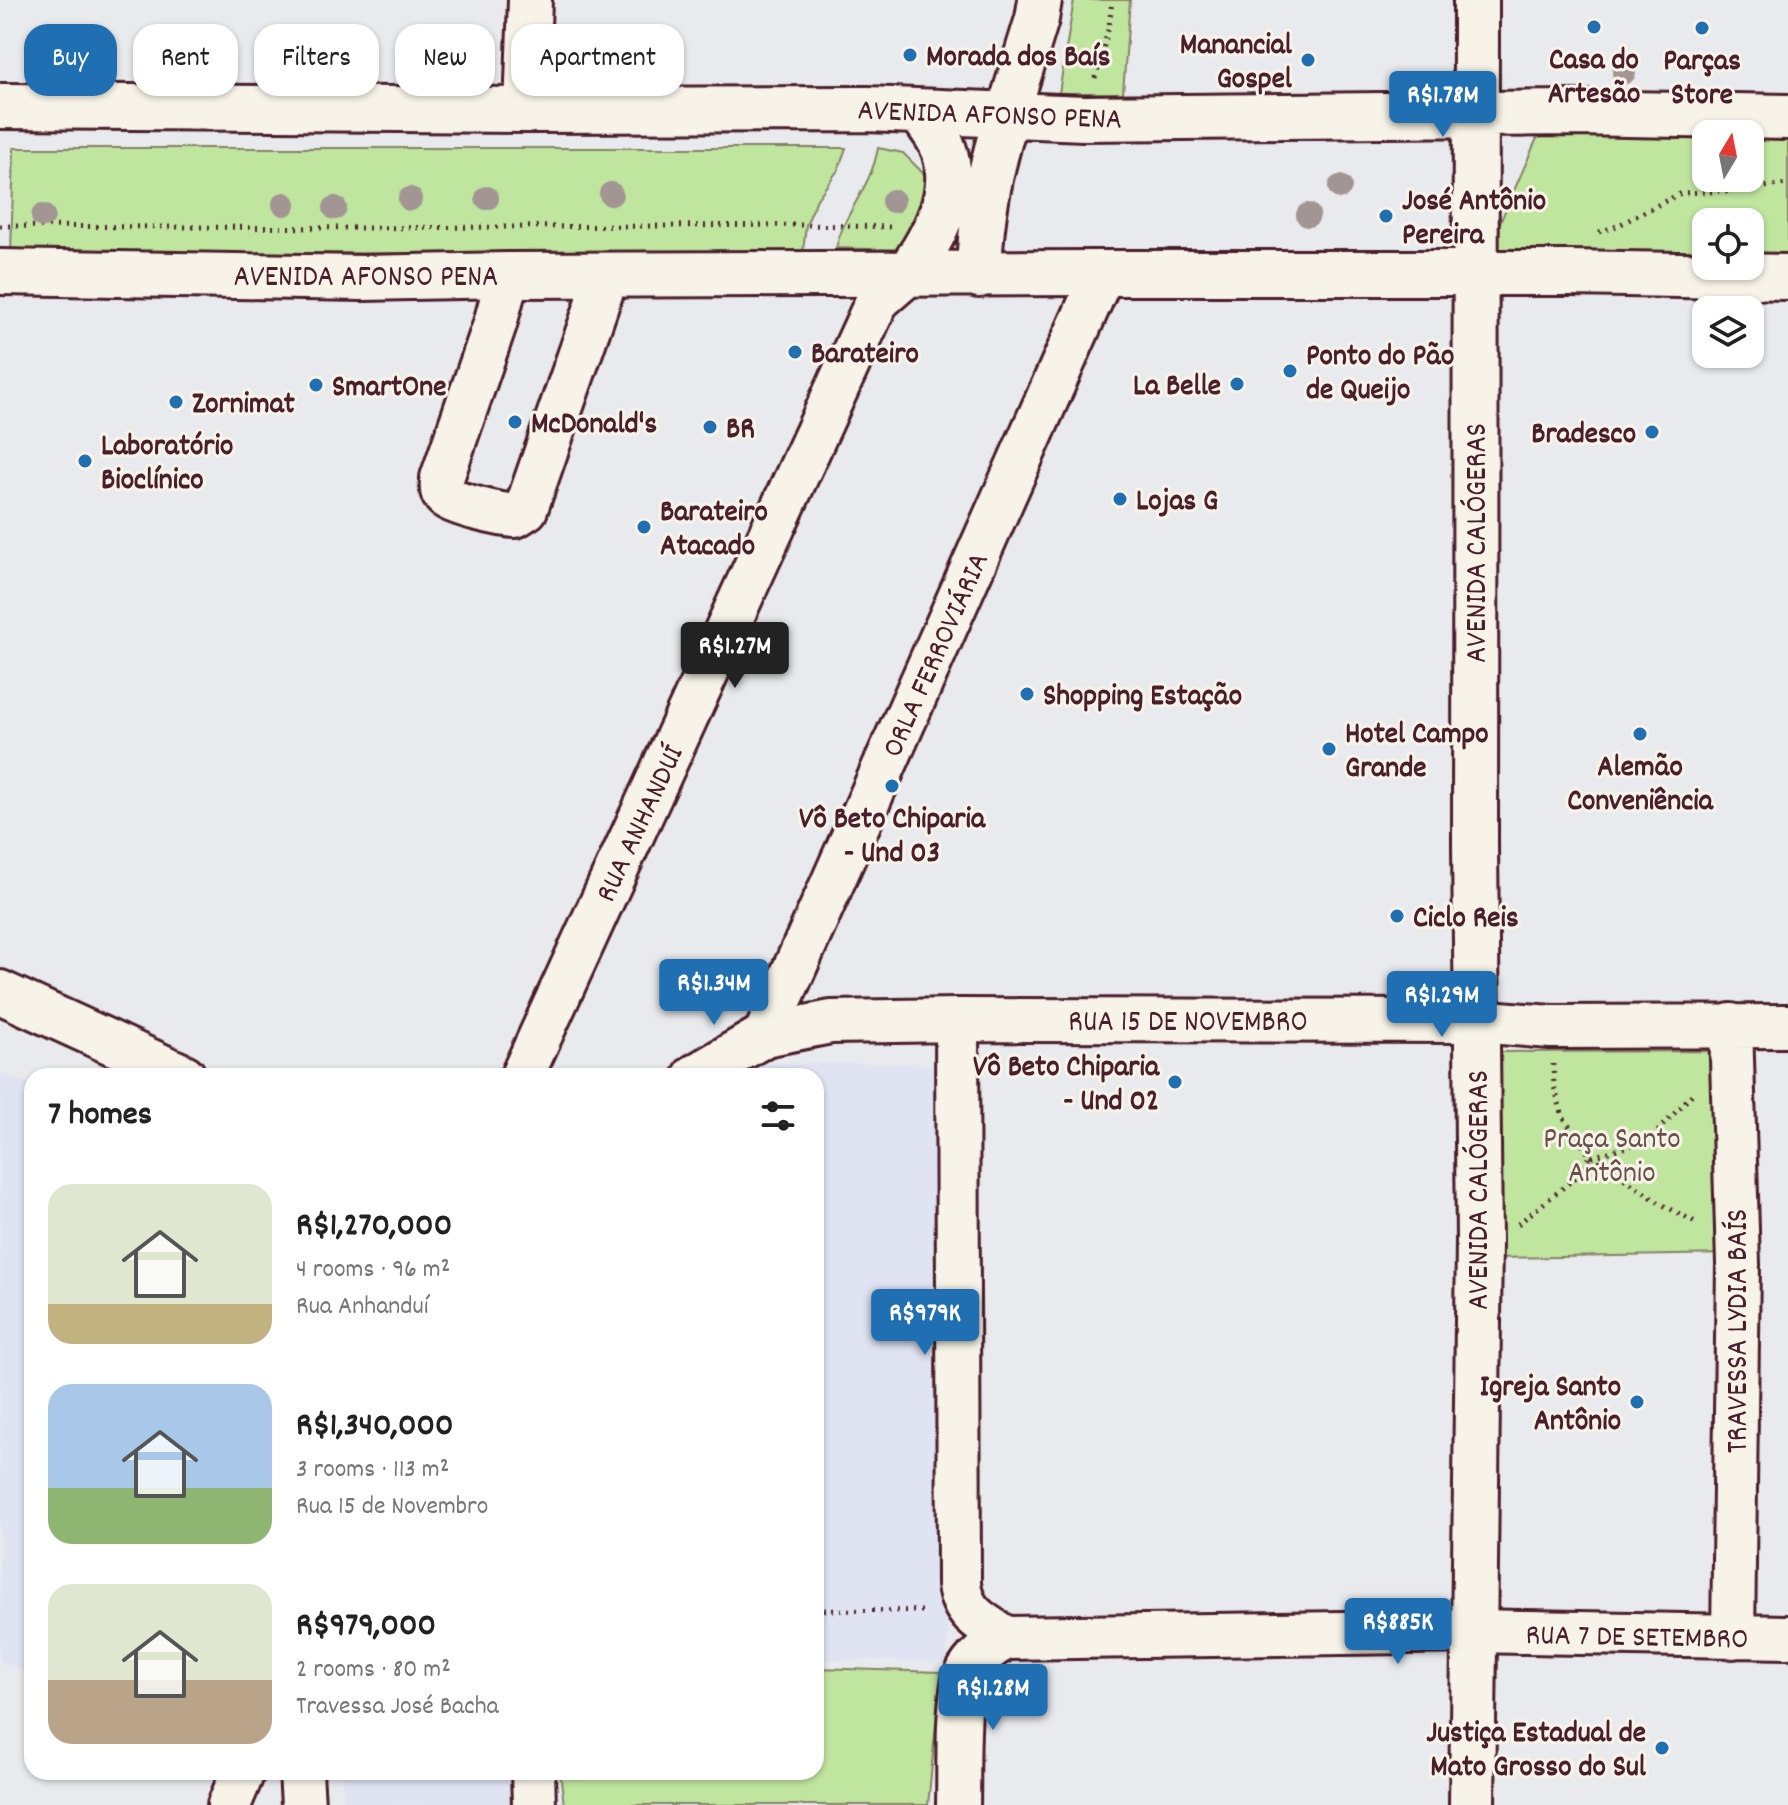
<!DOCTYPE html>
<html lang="en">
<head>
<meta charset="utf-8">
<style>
  :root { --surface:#fff; --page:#f2f2f2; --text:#222; --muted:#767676; --accent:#1f6fb2 }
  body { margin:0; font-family:Dekko,sans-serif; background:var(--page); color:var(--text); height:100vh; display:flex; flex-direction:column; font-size:30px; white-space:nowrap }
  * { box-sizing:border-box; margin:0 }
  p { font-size:26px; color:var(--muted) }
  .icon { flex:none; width:44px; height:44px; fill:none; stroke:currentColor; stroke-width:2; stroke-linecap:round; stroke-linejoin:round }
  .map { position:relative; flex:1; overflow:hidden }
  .side { position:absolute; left:24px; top:1068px; width:800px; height:712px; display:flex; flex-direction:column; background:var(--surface); border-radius:24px; box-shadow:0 2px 6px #0004 }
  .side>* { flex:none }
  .guide { position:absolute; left:24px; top:24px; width:800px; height:72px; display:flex; gap:16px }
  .needle { width:52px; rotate:10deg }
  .buttons { position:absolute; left:1692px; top:120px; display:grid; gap:16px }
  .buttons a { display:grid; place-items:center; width:72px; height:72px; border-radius:16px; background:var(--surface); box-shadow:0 2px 6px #0004; font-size:40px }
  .price { position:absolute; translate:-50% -68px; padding:0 18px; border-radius:8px; background:var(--accent); color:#fff; font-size:26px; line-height:52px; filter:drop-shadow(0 2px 4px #0008) }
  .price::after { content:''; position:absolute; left:50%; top:48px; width:24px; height:18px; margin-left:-12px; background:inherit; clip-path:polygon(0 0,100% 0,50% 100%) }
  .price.active { background:#222; color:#fff }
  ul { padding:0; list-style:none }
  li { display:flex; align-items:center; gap:24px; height:200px; padding:0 24px }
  li span { display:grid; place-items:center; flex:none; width:224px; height:160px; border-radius:24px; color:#555 }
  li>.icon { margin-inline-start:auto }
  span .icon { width:96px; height:96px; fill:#fffc; stroke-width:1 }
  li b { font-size:34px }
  h2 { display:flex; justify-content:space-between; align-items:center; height:96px; padding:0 24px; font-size:34px }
  .pill { padding:0 28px; border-radius:24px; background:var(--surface); box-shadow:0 2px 6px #0004; font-size:28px; line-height:72px }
  .pill.active { background:var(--accent); color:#fff }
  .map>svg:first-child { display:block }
</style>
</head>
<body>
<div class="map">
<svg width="1788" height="1805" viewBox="0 0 1788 1805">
  <rect width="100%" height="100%" fill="#e9eaee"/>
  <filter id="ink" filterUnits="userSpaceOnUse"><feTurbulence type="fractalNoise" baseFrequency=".0125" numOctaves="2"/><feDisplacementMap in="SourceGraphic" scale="16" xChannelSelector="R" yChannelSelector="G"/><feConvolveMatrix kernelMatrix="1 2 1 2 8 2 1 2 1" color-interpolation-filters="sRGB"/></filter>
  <g filter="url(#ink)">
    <path fill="#dfe3f2" d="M841 1063 955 1065 947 1662 816 1659V1076H737L755 1064Z
      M0 1072 32 1085V1675L0 1661Z
      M342 1772H552L558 1805H344Z"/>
    <path fill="#c0e59f" stroke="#858265" stroke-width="2" fill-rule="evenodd" d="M1074 0H1130L1123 93H1059Z
      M1548 113 1788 117V277L1477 275ZM1706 134H1750V178H1706ZM1706 222H1750V266H1706Z
      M14 148H846L838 170 817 199 806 225 803 252 11 254Z
      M878 148 903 153 928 178 931 205 902 250 836 248C845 210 871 188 878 148Z
      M1728 1051 1732 1254 1493 1258 1495 1052Z
      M816 1668 941 1672 928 1805H564L560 1772H816Z"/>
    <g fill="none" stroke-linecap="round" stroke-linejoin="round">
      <g stroke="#4a1f2b" stroke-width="48">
        <path id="minor" d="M526 110 530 0
          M1008 113 1037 19 1040 0
          M508 275 495 324 442 478C442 485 440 492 446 497 456 505 501 515 515 516L526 509 607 276
          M0 992 184 1076
          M957 1020 959 1584C962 1614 983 1624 1006 1638
          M1731 1025 1738 1264 1733 1637
          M765 1035 1103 273
          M522 1076 877 301 908 274
          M695 1076 765 1035 831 1022 957 1020 1476 1021 1551 1027 1788 1026
          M301 1772 303 1805
          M533 1772 534 1805
          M229 1805 243 1772
          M958 1805C959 1775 956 1700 966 1675 972 1660 992 1645 1006 1638L1473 1631 1788 1637"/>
      </g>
      <g stroke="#4a1f2b" stroke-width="50">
        <path id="major" d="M0 106 526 110 867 109 1084 118 1575 113 1788 117
          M0 272 363 278 508 275 1103 273H1570L1788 277
          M908 274C932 240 959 194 944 150 939 136 929 124 920 112
          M979 275C980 219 990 166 1008 113
          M1472 1805 1479 1241 1475 844 1476 0"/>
      </g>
      <path stroke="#4a1f2b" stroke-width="5" stroke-dasharray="2 6" stroke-linecap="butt" d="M1095 78 1109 27 1112 0
        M0 226 360 228 806 225 891 227
        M1599 232 1617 226 1681 193 1731 191 1788 184
        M1591 1156 1661 1204 1697 1223
        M1592 1157 1650 1140 1695 1091
        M1518 1224 1580 1174 1590 1156 1563 1117 1554 1086 1553 1064
        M816 1610 927 1611"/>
      <use href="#minor" stroke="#f7f3e8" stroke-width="42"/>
      <use href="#major" stroke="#f7f3e8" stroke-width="44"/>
    </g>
    <g fill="#a29593">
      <circle cx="1624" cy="72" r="12"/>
      <circle cx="1340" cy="187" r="12"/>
      <circle cx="611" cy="194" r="12"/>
      <circle cx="487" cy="198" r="12"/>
      <circle cx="410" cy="199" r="12"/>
      <circle cx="893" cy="201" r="12"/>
      <circle cx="284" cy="204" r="12"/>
      <circle cx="335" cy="208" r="12"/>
      <circle cx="1308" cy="215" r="12"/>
      <circle cx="43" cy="216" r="12"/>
    </g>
  </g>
  <g fill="#1f6fb2" stroke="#f7f3e8" stroke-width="3">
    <circle cx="1594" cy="27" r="8"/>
    <circle cx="1702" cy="28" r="8"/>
    <circle cx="910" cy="55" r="8"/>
    <circle cx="1308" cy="60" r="8"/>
    <circle cx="1386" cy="216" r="8"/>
    <circle cx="795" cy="352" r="8"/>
    <circle cx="1290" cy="371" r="8"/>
    <circle cx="1237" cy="384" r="8"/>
    <circle cx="316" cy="385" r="8"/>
    <circle cx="176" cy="402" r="8"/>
    <circle cx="515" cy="422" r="8"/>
    <circle cx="710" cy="427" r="8"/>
    <circle cx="1652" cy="432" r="8"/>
    <circle cx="85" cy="461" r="8"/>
    <circle cx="1120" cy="499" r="8"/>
    <circle cx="644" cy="527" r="8"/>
    <circle cx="1027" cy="694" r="8"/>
    <circle cx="1640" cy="734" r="8"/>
    <circle cx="1329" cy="749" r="8"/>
    <circle cx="892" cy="786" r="8"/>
    <circle cx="1397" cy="916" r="8"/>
    <circle cx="1175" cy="1082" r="8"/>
    <circle cx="1637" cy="1402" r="8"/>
    <circle cx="1662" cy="1748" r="8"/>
  </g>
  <g text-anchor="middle" stroke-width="6" stroke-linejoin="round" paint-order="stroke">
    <g font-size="30" font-weight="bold" fill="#4a1f2b" stroke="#f7f3e8" text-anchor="start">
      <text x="1292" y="53" text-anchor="end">Manancial<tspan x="1292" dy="34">Gospel</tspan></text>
      <text x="926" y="65">Morada dos Baís</text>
      <text x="1594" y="68" text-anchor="middle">Casa do<tspan x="1594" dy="34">Artesão</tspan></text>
      <text x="1702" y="69" text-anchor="middle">Parças<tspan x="1702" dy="34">Store</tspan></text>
      <text x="1402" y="209">José Antônio<tspan x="1402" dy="34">Pereira</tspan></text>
      <text x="811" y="362">Barateiro</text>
      <text x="1306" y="364">Ponto do Pão<tspan x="1306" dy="34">de Queijo</tspan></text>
      <text x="1221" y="394" text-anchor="end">La Belle</text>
      <text x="332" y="395">SmartOne</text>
      <text x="192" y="412">Zornimat</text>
      <text x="531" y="432">McDonald's</text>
      <text x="726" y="437">BR</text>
      <text x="1636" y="442" text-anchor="end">Bradesco</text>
      <text x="101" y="454">Laboratório<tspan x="101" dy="34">Bioclínico</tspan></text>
      <text x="1136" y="509">Lojas G</text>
      <text x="660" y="520">Barateiro<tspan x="660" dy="34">Atacado</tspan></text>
      <text x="1043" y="704">Shopping Estação</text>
      <text x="1345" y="742">Hotel Campo<tspan x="1345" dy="34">Grande</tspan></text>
      <text x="1640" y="775" text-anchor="middle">Alemão<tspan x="1640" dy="34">Conveniência</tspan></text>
      <text x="892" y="827" text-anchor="middle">Vô Beto Chiparia<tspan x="892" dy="34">- Und 03</tspan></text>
      <text x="1413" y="926">Ciclo Reis</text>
      <text x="1159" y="1075" text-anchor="end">Vô Beto Chiparia<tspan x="1159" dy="34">- Und 02</tspan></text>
      <text x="1621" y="1395" text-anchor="end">Igreja Santo<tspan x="1621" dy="34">Antônio</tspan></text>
      <text x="1646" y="1741" text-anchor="end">Justiça Estadual de<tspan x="1646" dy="34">Mato Grosso do Sul</tspan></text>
    </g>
    <g font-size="30" fill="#4a1f2b" stroke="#f7f3e8">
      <text transform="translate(990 113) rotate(2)" y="10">AVENIDA AFONSO PENA</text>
      <text x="366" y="285">AVENIDA AFONSO PENA</text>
      <text transform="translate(1475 543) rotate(-90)" y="10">AVENIDA CALÓGERAS</text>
      <text transform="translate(934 654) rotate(-66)" y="10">ORLA FERROVIÁRIA</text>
      <text transform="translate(638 823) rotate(-65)" y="10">RUA ANHANDUÍ</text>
      <text x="1188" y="1030">RUA 15 DE NOVEMBRO</text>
      <text transform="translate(1477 1190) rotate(-90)" y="10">AVENIDA CALÓGERAS</text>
      <text transform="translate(1736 1331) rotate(-90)" y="10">TRAVESSA LYDIA BAÍS</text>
      <text transform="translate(1637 1635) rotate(1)" y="10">RUA 7 DE SETEMBRO</text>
    </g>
    <g font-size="30" fill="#685048" stroke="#f7f3e8">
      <text x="1612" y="1147">Praça Santo<tspan x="1612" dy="34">Antônio</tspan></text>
    </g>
  </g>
</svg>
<div class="buttons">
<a><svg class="needle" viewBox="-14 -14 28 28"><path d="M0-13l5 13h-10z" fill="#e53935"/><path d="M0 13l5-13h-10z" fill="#767676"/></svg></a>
<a><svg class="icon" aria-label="locate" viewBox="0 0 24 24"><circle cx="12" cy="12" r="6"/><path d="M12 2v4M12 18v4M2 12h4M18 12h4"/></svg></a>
<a><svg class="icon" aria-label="layers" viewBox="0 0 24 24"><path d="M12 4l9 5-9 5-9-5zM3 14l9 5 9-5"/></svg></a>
</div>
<b class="price" style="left:1443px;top:139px">R$1.78M</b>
<b class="price active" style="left:735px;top:690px">R$1.27M</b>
<b class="price" style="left:714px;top:1027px">R$1.34M</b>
<b class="price" style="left:1442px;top:1039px">R$1.29M</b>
<b class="price" style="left:925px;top:1357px">R$979K</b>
<b class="price" style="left:1398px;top:1666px">R$885K</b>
<b class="price" style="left:993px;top:1732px">R$1.28M</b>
<div class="guide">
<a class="pill active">Buy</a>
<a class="pill">Rent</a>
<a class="pill">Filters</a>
<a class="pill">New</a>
<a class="pill">Apartment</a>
</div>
<section class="side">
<h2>7 homes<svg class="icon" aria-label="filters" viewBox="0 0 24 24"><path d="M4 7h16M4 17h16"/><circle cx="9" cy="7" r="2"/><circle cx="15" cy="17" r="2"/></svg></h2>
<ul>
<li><span style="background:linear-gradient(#dfe7d0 75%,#c2b280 0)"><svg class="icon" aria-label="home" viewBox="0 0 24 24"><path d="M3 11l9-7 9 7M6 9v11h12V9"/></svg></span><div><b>R$1,270,000</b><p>4 rooms · 96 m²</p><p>Rua Anhanduí</p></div></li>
<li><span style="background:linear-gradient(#a9c7e8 65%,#8fb573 0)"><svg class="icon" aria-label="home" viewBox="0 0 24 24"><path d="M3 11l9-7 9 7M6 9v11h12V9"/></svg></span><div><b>R$1,340,000</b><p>3 rooms · 113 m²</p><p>Rua 15 de Novembro</p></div></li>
<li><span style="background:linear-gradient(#dfe7d0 60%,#b9a48a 0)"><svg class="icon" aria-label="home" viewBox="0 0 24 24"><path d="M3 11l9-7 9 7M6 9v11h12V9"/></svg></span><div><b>R$979,000</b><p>2 rooms · 80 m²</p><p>Travessa José Bacha</p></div></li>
</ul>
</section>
</div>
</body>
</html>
